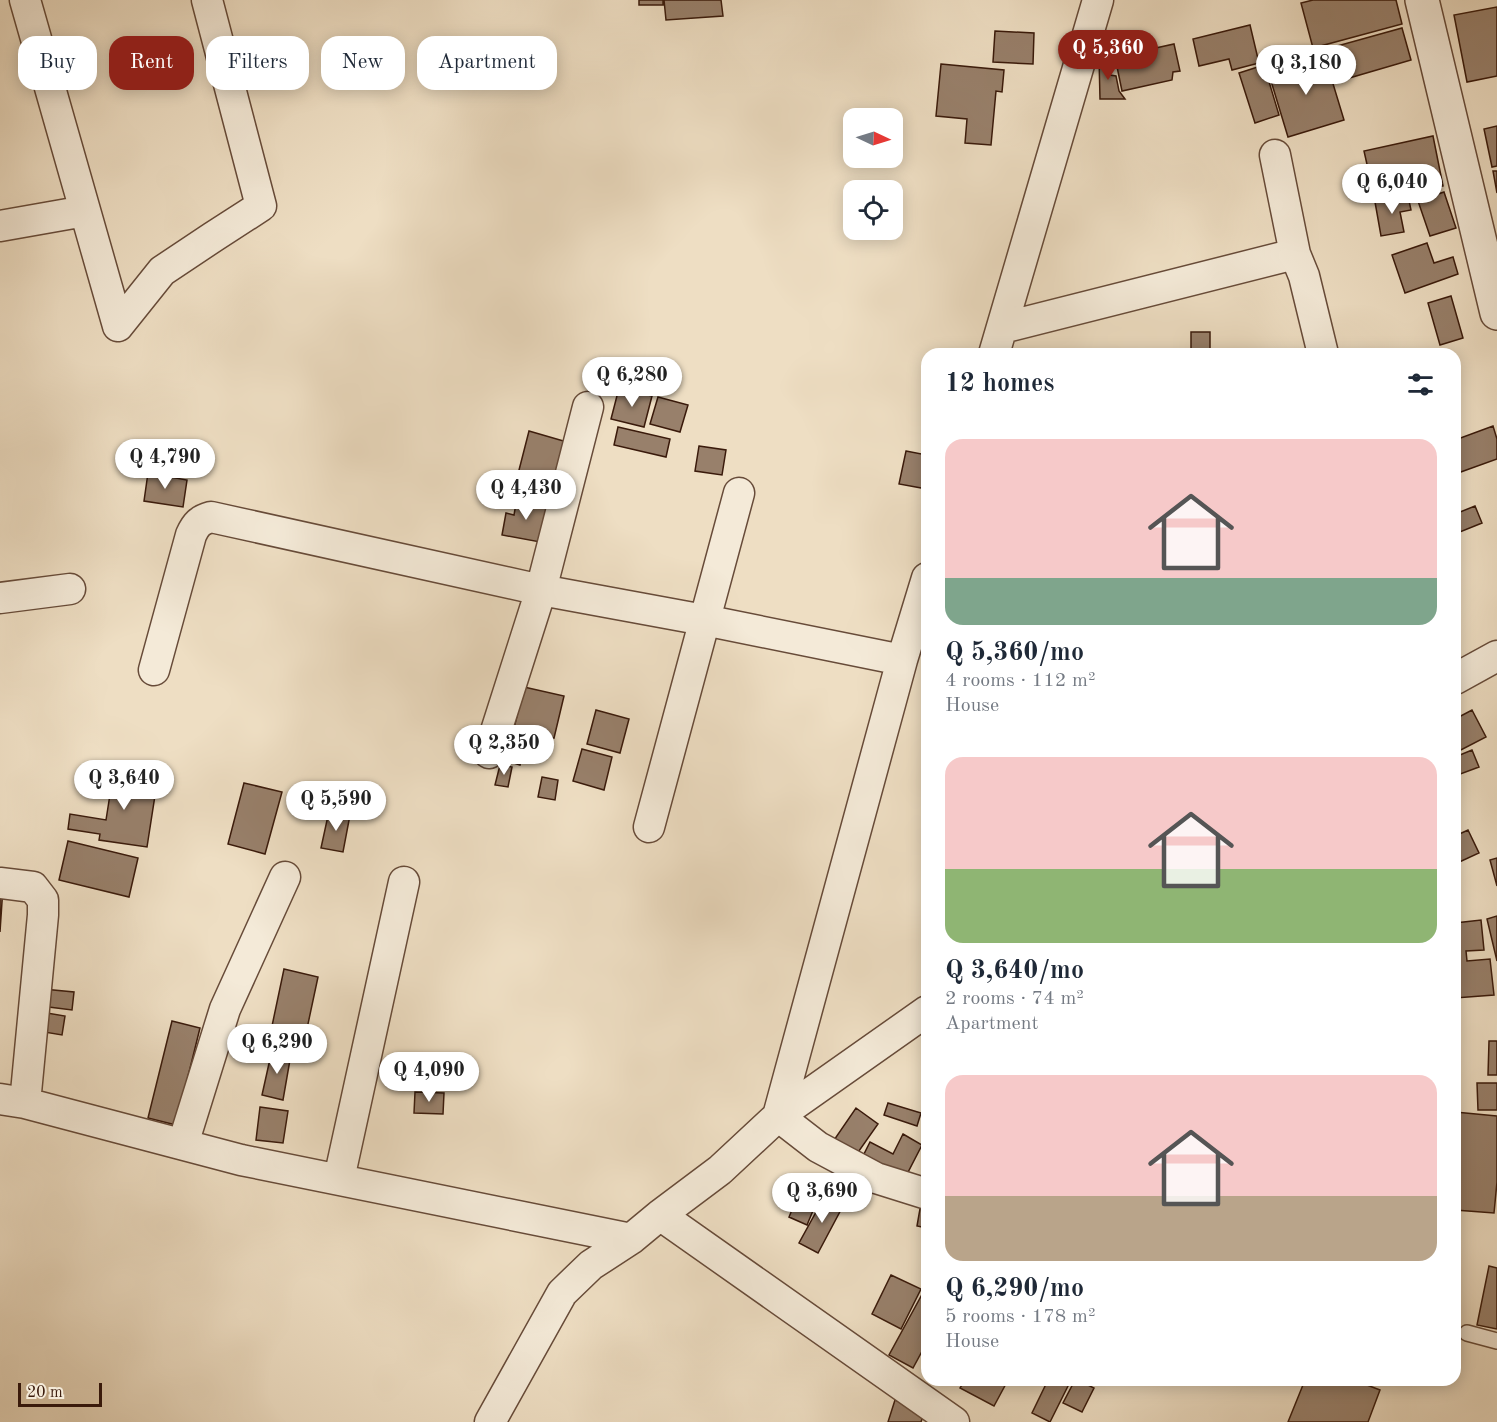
<!DOCTYPE html>
<html lang="en">
<head>
<meta charset="utf-8">
<style>
  :root { --surface:#fff; --page:#f2f2f3; --text:#1f2937; --muted:#747a83; --accent:#8f2418 }
  body { margin:0; font-family:"Old Standard TT",serif; background:var(--page); color:var(--text); height:100vh; display:flex; flex-direction:column; font-size:22px; white-space:nowrap }
  * { box-sizing:border-box; margin:0 }
  p { font-size:20px; color:var(--muted) }
  .icon { flex:none; width:33px; height:33px; fill:none; stroke:currentColor; stroke-width:2; stroke-linecap:round; stroke-linejoin:round }
  .map { position:relative; flex:1; overflow:hidden }
  .sheet { position:absolute; left:921px; top:348px; width:540px; height:1038px; display:flex; flex-direction:column; background:var(--surface); border-radius:18px; box-shadow:0 3px 15px #0003 }
  .sheet>* { flex:none }
  .hud { position:absolute; left:18px; top:36px; width:570px; height:54px; display:flex; gap:12px }
  .needle { width:39px; rotate:94deg }
  .tools { position:absolute; left:843px; top:108px; display:grid; gap:12px }
  .tools a { display:grid; place-items:center; width:60px; height:60px; border-radius:12px; background:var(--surface); box-shadow:0 3px 15px #0003; font-size:30px }
  .scale { position:absolute; left:18px; bottom:15px; width:84px; box-sizing:border-box; padding-left:6px; border:3px solid #3a1a0b; border-top:0; font-size:16px; line-height:21px; white-space:nowrap; color:#3a1a0b; -webkit-text-stroke:4px #f4ead8; paint-order:stroke }
  .price { position:absolute; translate:-50% -51px; padding:0 14px; border-radius:21px; background:#fff; color:#222; font-size:20px; line-height:39px; filter:drop-shadow(0 2px 3px #0008) }
  .price::after { content:''; position:absolute; left:50%; top:36px; width:18px; height:14px; margin-left:-9px; background:inherit; clip-path:polygon(0 0,100% 0,50% 100%) }
  .price.active { background:var(--accent); color:#fff }
  ul { padding:0; list-style:none }
  li { display:grid; align-content:center; gap:12px; height:318px; padding:0 24px }
  li span { display:grid; place-items:center; height:186px; border-radius:18px; color:#555 }
  li>.icon { margin-inline-start:auto }
  span .icon { width:108px; height:108px; fill:#fffc; stroke-width:1 }
  li b { font-size:26px }
  h2 { display:flex; justify-content:space-between; align-items:center; height:72px; padding:0 24px; font-size:26px }
  .pill { padding:0 21px; border-radius:18px; background:var(--surface); box-shadow:0 3px 15px #0003; font-size:21px; line-height:54px }
  .pill.active { background:var(--accent); color:#fff }
  .map>svg:first-child { display:block }
</style>
</head>
<body>
<div class="map">
<svg width="1497" height="1422" viewBox="0 0 1497 1422">
  <rect width="100%" height="100%" fill="#eedec3"/>
  <filter id="stains"><feTurbulence type="fractalNoise" baseFrequency=".00333" numOctaves="4"/><feColorMatrix values="0 0 0 0 .2 0 0 0 0 .09 0 0 0 0 .02 0 0 0 .5 -.17"/></filter>
  <radialGradient id="worn" r=".72"><stop offset=".6" stop-color="#630" stop-opacity="0"/><stop offset="1" stop-color="#630" stop-opacity=".3"/></radialGradient>
  <path fill="#98806b" stroke="#3a1a0b" stroke-width="1.5" d="M639 0H663V5H639Z
    M664 0H721L723 16 666 20Z
    M1313 0H1396L1402 24 1313 48 1301 3Z
    M1497 7V76L1467 82 1454 15Z
    M1250 25 1259 63 1232 70 1229 59 1199 66 1193 39Z
    M1402 28 1411 60 1339 81 1330 48Z
    M995 31 1034 33 1033 64 993 62Z
    M1174 44 1180 71 1173 72 1172 80 1122 91 1115 57Z
    M1324 54 1344 120 1288 137 1268 71Z
    M1099 57H1110V75L1116 76 1119 91 1125 99H1100Z
    M941 64 1004 70 1002 92 996 91 991 145 965 143 967 119 936 116Z
    M1264 65 1279 115 1255 123 1239 73Z
    M1497 126V166L1492 167 1484 129Z
    M1433 136 1443 186 1375 200 1364 151Z
    M1493 171H1497V193Z
    M1444 192 1456 228 1430 236 1418 201Z
    M1408 196 1411 210 1400 212 1404 232 1381 236 1375 202Z
    M1427 243 1434 263 1453 257 1458 274 1405 293 1392 255Z
    M1451 296 1463 338 1440 345 1428 303Z
    M1191 332H1210V354H1191Z
    M619 388 652 396 644 427 611 419Z
    M658 397 688 405 680 432 650 424Z
    M1493 426 1497 439V459L1458 473 1455 465V440Z
    M618 427 670 439 666 457 614 445Z
    M529 431 567 442 556 484 518 474Z
    M699 446 726 450 722 475 695 471Z
    M906 451 927 455V489L899 484Z
    M148 473 187 480 183 507 144 501Z
    M517 498 548 504 540 542 502 535 506 513 514 515Z
    M1475 506 1482 523 1455 534V514Z
    M524 687 564 696 554 738 514 728Z
    M596 710 629 719 620 753 587 744Z
    M1472 710 1486 737 1455 753V719Z
    M510 737 526 741 520 765 504 760Z
    M582 749 612 757 604 790 573 781Z
    M1472 750 1479 767 1455 776V757Z
    M500 765 512 767 508 787 495 785Z
    M114 769 158 776 147 847 99 840 100 834 68 829 70 814 106 820Z
    M542 777 558 780 555 800 538 797Z
    M244 783 282 792 265 854 228 844Z
    M329 811 350 815 343 852 321 848Z
    M1468 830 1479 853 1455 864V836Z
    M68 841 138 858 129 897 59 880Z
    M1497 858V886L1490 860Z
    M0 887H3L0 932Z
    M1497 916V961L1487 919Z
    M1481 920 1484 950 1466 951 1467 961 1490 959 1494 995 1455 998V923Z
    M284 969 318 977 305 1038 295 1036 291 1050 268 1045Z
    M43 989 74 992 72 1010 41 1006Z
    M41 1012 65 1016 62 1035 38 1031Z
    M172 1021 200 1028 176 1125 148 1118Z
    M1489 1041H1497V1075H1488Z
    M272 1050 291 1054 283 1100 262 1095Z
    M1477 1083H1497V1110H1478Z
    M415 1092 444 1093 443 1114 414 1113Z
    M888 1103 921 1113 917 1126 884 1115Z
    M260 1107 288 1111 283 1143 256 1140Z
    M856 1108 878 1124 854 1158 832 1143Z
    M1455 1112 1497 1116V1182L1494 1213 1455 1210Z
    M903 1134 922 1145 904 1180 862 1158 870 1142 893 1154Z
    M807 1174 825 1182 807 1225 789 1217Z
    M826 1194 844 1204 818 1253 799 1243Z
    M921 1203 927 1204V1228L917 1226Z
    M1489 1266 1497 1268V1329L1477 1325Z
    M891 1275 921 1289 901 1329 872 1314Z
    M925 1289 927 1290V1342L913 1368 889 1355Z
    M965 1380H1008L994 1406 960 1388Z
    M1048 1380H1071L1050 1422 1032 1413Z
    M1075 1380H1078L1094 1388 1082 1412 1063 1403Z
    M1305 1380H1354L1380 1390 1368 1422H1288Z
    M895 1400 925 1410 921 1422H888Z"/>
  <g fill="none" stroke-linecap="round" stroke-linejoin="round">
    <g stroke="#674b39" stroke-width="18">
      <path id="service" d="M1467 1333 1497 1341"/>
    </g>
    <g stroke="#674b39" stroke-width="33">
      <path id="minor" d="M25 0 118 326
        M1275 155 1295 254 1304 276 1323 354
        M0 226 85 211
        M118 326 162 271 213 237 261 206 207 0
        M1002 328 1295 254
        M994 354 1098 0
        M927 578 902 660 778 1116 818 1147 876 1178 927 1194
        M0 598 70 589
        M154 670 191 535C196 524 200 520 211 517L541 590 704 620 902 660
        M1455 679 1497 656
        M489 753 541 590 588 407
        M649 827 739 493
        M0 883 33 887 43 900V915L25 1103
        M0 1099 25 1103 241 1160 631 1239
        M183 1144 225 1009 285 877
        M339 1179 404 882
        M660 1215 954 1422
        M490 1422 562 1293 591 1265 631 1239 660 1215 720 1170 778 1116 927 1011"/>
    </g>
    <g stroke="#674b39" stroke-width="36">
      <path id="tertiary" d="M1422 0 1497 313"/>
    </g>
    <use href="#service" stroke="#f4ead8" stroke-width="15"/>
    <use href="#minor" stroke="#f4ead8" stroke-width="30"/>
    <use href="#tertiary" stroke="#f4ead8" stroke-width="33"/>
  </g>
  <rect width="100%" height="100%" filter="url(#stains)"/>
  <rect width="100%" height="100%" fill="url(#worn)"/>
</svg>
<div class="tools">
<a><svg class="needle" viewBox="-14 -14 28 28"><path d="M0-13l5 13h-10z" fill="#e53935"/><path d="M0 13l5-13h-10z" fill="#747a83"/></svg></a>
<a><svg class="icon" aria-label="locate" viewBox="0 0 24 24"><circle cx="12" cy="12" r="6"/><path d="M12 2v4M12 18v4M2 12h4M18 12h4"/></svg></a>
</div>
<div class="scale">20 m</div>
<b class="price active" style="left:1108px;top:81px">Q 5,360</b>
<b class="price" style="left:1306px;top:96px">Q 3,180</b>
<b class="price" style="left:1392px;top:215px">Q 6,040</b>
<b class="price" style="left:632px;top:408px">Q 6,280</b>
<b class="price" style="left:165px;top:490px">Q 4,790</b>
<b class="price" style="left:526px;top:521px">Q 4,430</b>
<b class="price" style="left:504px;top:776px">Q 2,350</b>
<b class="price" style="left:124px;top:811px">Q 3,640</b>
<b class="price" style="left:336px;top:832px">Q 5,590</b>
<b class="price" style="left:277px;top:1075px">Q 6,290</b>
<b class="price" style="left:429px;top:1103px">Q 4,090</b>
<b class="price" style="left:822px;top:1224px">Q 3,690</b>
<div class="hud">
<a class="pill">Buy</a>
<a class="pill active">Rent</a>
<a class="pill">Filters</a>
<a class="pill">New</a>
<a class="pill">Apartment</a>
</div>
<section class="sheet">
<h2>12 homes<svg class="icon" aria-label="filters" viewBox="0 0 24 24"><path d="M4 7h16M4 17h16"/><circle cx="9" cy="7" r="2"/><circle cx="15" cy="17" r="2"/></svg></h2>
<ul>
<li><span style="background:linear-gradient(#f6c9c9 75%,#7fa58c 0)"><svg class="icon" aria-label="home" viewBox="0 0 24 24"><path d="M3 11l9-7 9 7M6 9v11h12V9"/></svg></span><div><b>Q 5,360/mo</b><p>4 rooms · 112 m²</p><p>House</p></div></li>
<li><span style="background:linear-gradient(#f6c9c9 60%,#8fb573 0)"><svg class="icon" aria-label="home" viewBox="0 0 24 24"><path d="M3 11l9-7 9 7M6 9v11h12V9"/></svg></span><div><b>Q 3,640/mo</b><p>2 rooms · 74 m²</p><p>Apartment</p></div></li>
<li><span style="background:linear-gradient(#f6c9c9 65%,#b9a48a 0)"><svg class="icon" aria-label="home" viewBox="0 0 24 24"><path d="M3 11l9-7 9 7M6 9v11h12V9"/></svg></span><div><b>Q 6,290/mo</b><p>5 rooms · 178 m²</p><p>House</p></div></li>
</ul>
</section>
</div>
</body>
</html>
